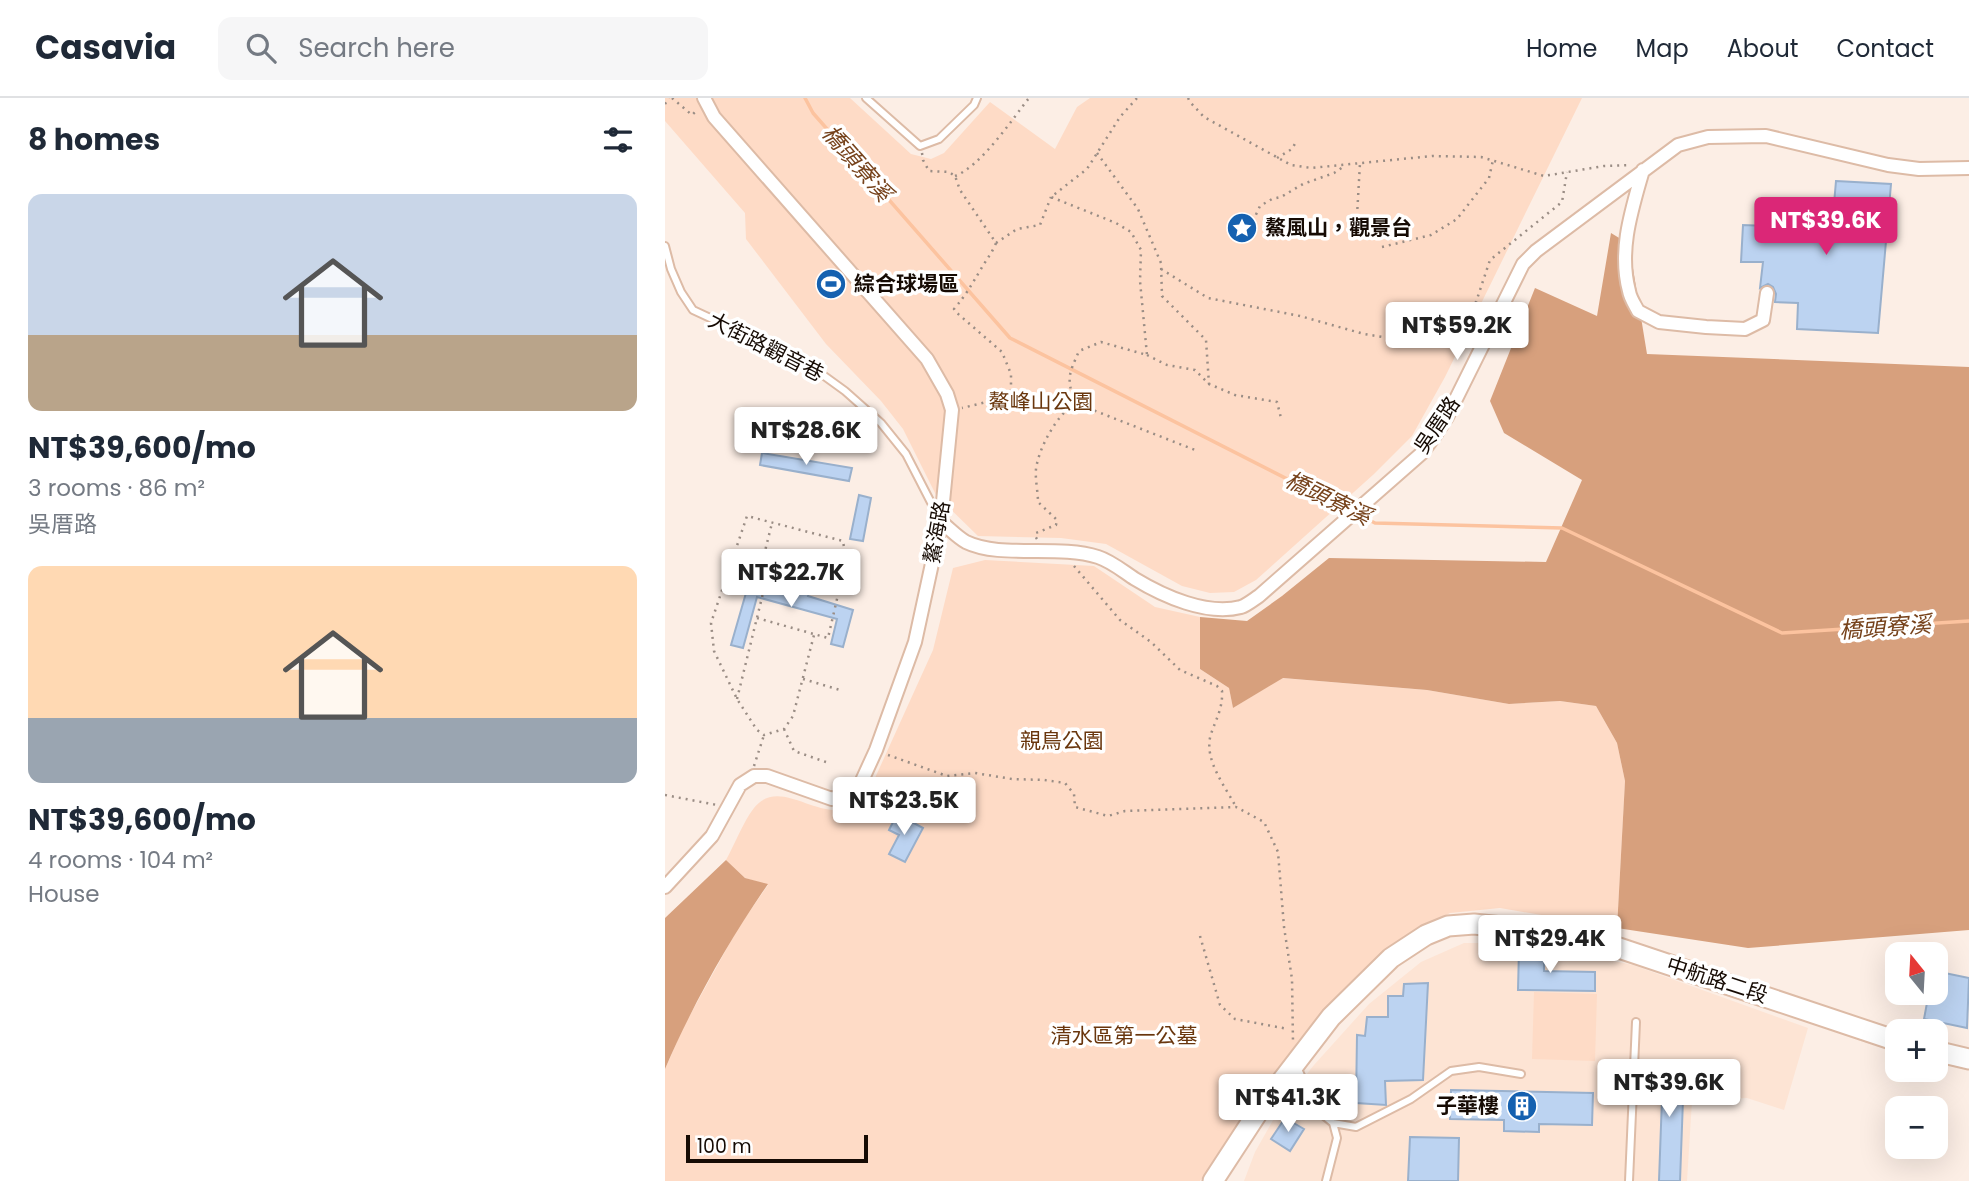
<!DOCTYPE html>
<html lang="en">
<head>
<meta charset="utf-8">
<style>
  :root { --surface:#fff; --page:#f6f6f7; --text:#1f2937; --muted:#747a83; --line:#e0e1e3; --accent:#db2777 }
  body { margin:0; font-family:Poppins,"Noto Sans TC",sans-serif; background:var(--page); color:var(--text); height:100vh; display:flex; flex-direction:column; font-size:26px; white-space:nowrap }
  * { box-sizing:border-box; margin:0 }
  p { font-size:23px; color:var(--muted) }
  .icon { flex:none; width:38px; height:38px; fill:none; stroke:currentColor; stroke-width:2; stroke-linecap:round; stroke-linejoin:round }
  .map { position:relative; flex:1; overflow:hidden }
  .side { display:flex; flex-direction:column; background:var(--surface); width:665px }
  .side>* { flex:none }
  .needle { width:46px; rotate:342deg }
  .buttons { position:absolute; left:1220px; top:844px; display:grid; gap:14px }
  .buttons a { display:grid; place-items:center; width:63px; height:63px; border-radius:14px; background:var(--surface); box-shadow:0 7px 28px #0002; font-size:35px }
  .scale { position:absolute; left:21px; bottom:18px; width:182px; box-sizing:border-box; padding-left:7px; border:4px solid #160b04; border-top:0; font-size:19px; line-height:24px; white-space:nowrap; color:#160b04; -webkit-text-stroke:5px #fff; paint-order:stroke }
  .price { position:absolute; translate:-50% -60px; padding:0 16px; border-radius:7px; background:#fff; color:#222; font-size:23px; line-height:46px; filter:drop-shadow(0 2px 4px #0008) }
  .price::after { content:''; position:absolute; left:50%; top:42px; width:21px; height:16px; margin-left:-10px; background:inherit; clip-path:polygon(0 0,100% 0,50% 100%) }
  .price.on { background:var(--accent); color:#fff }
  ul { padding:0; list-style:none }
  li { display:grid; align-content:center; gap:14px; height:371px; padding:0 28px }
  li span { display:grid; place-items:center; height:217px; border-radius:14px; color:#555 }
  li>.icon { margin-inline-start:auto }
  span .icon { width:126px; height:126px; fill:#fffc; stroke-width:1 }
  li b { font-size:30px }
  h2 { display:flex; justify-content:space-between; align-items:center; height:84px; padding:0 28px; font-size:30px }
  header { display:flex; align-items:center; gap:42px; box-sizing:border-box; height:98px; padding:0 35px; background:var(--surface); border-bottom:2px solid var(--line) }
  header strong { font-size:33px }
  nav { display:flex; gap:38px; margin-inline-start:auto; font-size:24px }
  .search { width:490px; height:63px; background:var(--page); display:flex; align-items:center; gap:18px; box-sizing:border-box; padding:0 24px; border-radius:14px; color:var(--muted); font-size:26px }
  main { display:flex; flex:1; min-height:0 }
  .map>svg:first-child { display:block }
</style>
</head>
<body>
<header>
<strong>Casavia</strong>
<div class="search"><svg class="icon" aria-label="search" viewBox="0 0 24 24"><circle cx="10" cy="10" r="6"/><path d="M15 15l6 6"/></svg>Search here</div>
<nav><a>Home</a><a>Map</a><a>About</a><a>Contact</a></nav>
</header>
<main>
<section class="side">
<h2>8 homes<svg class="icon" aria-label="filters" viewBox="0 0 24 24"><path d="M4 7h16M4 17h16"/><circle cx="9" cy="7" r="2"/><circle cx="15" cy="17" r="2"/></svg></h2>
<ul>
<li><span style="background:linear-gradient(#c9d6e8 65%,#b9a48a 0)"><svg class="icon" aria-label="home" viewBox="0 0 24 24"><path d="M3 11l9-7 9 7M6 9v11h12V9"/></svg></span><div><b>NT$39,600/mo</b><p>3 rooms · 86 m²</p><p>吳厝路</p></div></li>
<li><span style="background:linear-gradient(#ffd9b3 70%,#9aa5b1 0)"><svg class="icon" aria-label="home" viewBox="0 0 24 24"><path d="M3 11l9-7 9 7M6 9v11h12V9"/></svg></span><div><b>NT$39,600/mo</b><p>4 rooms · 104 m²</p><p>House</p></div></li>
</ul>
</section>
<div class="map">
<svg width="1304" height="1083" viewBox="0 0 1304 1083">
  <rect width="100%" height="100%" fill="#fceee5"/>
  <path fill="#fde4d4" d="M799 845H862L968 867 1143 930 1119 1012 1082 1000 1027 1003 1022 1083H579L590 1054 616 1008 649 967 704 906 756 864Z"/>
  <path fill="#fedbc6" d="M0 0H185L246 56 266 61 279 55 325 4 390 51 412 9 425 0H917L780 279 747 338 709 376 591 482 569 494 545 495 517 488 441 446 396 440 313 438 271 397 238 331 216 303 161 246 81 141 80 115 0 23Z
    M320 462 429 468 490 509 535 519V571L564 590 568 610 617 580 762 592 844 606 895 603 931 608 952 645 960 683 952 830 835 810 785 815 744 838 633 943 535 1083H0V971L19 928 73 830 103 787 80 780 61 762C70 746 78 724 89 710 117 675 158 732 195 704 198 701 202 695 205 691L268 552 288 470Z
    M869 894 932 896 930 963 867 961Z"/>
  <path fill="#d7a07d" d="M946 135 964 146 982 256 1304 269V832L1083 850 952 830 960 683 952 645 931 608 895 603 844 606 762 592 618 580 568 610 564 590 535 571V519L582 523 617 498 664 460 881 464 917 382 839 335 825 303 870 190 932 218Z
    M61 762 80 780 103 786C63 844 28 906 0 971V820Z"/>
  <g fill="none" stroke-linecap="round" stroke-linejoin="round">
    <path stroke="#fcc39f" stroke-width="3.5" d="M140 0 148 15 345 240 685 413
      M692 416 710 425 897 430 1117 535 1304 523"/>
  </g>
  <path fill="#bcd3f1" stroke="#99b0cc" stroke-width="2" d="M1171 83 1226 86 1213 235 1132 231 1133 205 1110 204 1111 196 1108 189 1103 186 1095 190 1098 164H1076L1078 127 1103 128 1104 102 1169 106Z
    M97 355 187 370 184 383 95 367Z
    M194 397 206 400 198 443 185 441Z
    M85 481 129 495 132 485 146 489 143 498 188 512 178 549 166 546 172 521 92 499 78 550 66 547Z
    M232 716 258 730 240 764 224 756 234 737 224 732Z
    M854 851H879V873L930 874V893L853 892Z
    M1270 873 1304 880 1302 930 1259 921 1264 894H1270Z
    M763 885 758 982 720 983 721 1007 691 1005 692 937 700 938 702 919H723V898H738L739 886Z
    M979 972 1019 974 1015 1083H994L997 1000H985V987H979Z
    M786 992 928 995 927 1027 874 1026V1034L839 1033V1022L785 1021Z
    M620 1020 639 1031 625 1053 606 1041Z
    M745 1039 794 1040 793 1083H743Z"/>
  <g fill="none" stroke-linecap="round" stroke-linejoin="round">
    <g stroke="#ddbba6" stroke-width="10">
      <path id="lane" d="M201 0 255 48 274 41 309 7 312 0
        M0 148 6 171 16 194 28 212 140 264 180 293 216 325 241 356 275 422
        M632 969 652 1012 668 1025 672 1040 661 1083
        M668 1025 691 1029 746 1001 786 973 814 969 856 976
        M964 1083 971 924"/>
    </g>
    <g stroke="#ddbba6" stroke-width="16">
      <path id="street" d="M978 72C967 111 953 152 964 193 965 200 970 207 973 213L994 224 1041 229 1080 231 1098 222 1102 195
        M276 424C284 430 292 439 301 444 336 461 393 446 433 459 446 463 459 474 470 481 498 498 542 518 576 509 582 507 588 502 594 498L757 355 771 336 782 319 858 166 871 153 1013 47 1043 39 1101 38 1223 67 1254 71 1304 70
        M0 789 47 738 75 687 89 678H102L167 701 186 695 195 687 211 652 250 544 276 424 287 312 282 296 262 261 49 19 39 0"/>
    </g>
    <g stroke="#ddbba6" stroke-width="23">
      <path id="primary" d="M1270 953 1304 961
        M548 1083 593 1014 666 919 726 860 761 837 783 828 809 826 892 835 954 850 1232 943"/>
    </g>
    <path stroke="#9a8d85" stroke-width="2.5" stroke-dasharray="2 5" stroke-linecap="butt" d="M7 0 27 17 33 11
      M523 0 525 4 539 19 626 67 646 70 767 58 816 59 879 78 939 68 966 67
      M0 6 4 0
      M257 55 258 62 264 73 284 74 290 78 295 92 331 145C327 155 321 162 316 171 307 186 301 197 289 211L292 215 337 254 346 276V298L297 310
      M432 55 473 111 496 165 497 198 541 242 544 286
      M612 60 627 51 631 44
      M290 78C316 68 346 23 364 0
      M692 118 695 65
      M588 123 595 108 607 101 616 99 638 86 669 75 678 69
      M331 145 352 131 375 127 386 99
      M717 149 766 137 792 121 824 80 828 62
      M496 171 543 200 635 218 699 236 755 245 786 234 811 204 825 162 897 104 902 74
      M482 257 502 267 530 272 544 286 570 297 612 304 616 320
      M410 304C401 280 404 276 414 253L436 244 482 257 475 183 476 152 466 134 451 125 386 99 422 71 455 19 472 0
      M410 305 530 352
      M372 441 370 438 371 435 391 427 392 422 373 404C373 394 370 381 371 371 374 349 392 317 410 305
      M409 468 455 522 486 544 515 572 552 588 557 593C558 610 551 621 546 636 538 661 560 688 571 709
      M92 520 163 540 181 462 178 443 82 418 46 525 49 553 72 601 92 632 99 637 119 631 128 618 149 537
      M138 581 175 592
      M72 601 102 479 94 477 107 425
      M119 631 129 653 161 664
      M223 657 282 678 310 675 347 681 379 682 400 685 409 696 410 709 443 718 460 713 571 709 599 724 613 754 619 829 627 881 628 944
      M89 668 99 637
      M0 697 52 707
      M535 838 555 907 570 921 623 931"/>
    <use href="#lane" stroke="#fff" stroke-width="6"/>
    <use href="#street" stroke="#fff" stroke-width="12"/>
    <use href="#primary" stroke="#fff" stroke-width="19"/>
  </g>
  <defs>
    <g id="sight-disc" transform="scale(1.575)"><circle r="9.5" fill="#1561b0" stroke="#fff"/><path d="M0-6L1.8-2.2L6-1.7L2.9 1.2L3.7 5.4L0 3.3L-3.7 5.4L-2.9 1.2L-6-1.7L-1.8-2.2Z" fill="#fff"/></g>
    <g id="stadium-disc" transform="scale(1.575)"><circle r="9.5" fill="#1561b0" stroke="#fff"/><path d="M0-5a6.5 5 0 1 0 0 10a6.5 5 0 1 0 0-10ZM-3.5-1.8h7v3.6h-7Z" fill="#fff"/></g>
    <g id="building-disc" transform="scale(1.575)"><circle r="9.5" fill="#1561b0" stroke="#fff"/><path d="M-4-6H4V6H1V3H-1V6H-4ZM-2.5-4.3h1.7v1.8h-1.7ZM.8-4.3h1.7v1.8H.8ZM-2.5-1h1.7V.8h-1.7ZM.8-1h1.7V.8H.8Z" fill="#fff"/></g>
  </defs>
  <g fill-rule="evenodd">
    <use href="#sight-disc" x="577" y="130"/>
    <use href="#stadium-disc" x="166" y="186"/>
    <use href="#building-disc" x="857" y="1008"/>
  </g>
  <g text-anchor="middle" stroke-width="7" stroke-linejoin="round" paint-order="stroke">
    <g font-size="21" font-weight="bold" fill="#160b04" stroke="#fff" text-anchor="start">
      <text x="600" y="137">鰲風山，觀景台</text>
      <text x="189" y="193">綜合球場區</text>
      <text x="834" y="1015" text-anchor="end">子華樓</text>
    </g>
    <g font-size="21" fill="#160b04" stroke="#fff">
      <text transform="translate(101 249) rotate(27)" y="7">大街路觀音巷</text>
      <text transform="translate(772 327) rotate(-56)" y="7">吳厝路</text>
      <text transform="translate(272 434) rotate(-80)" y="7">鰲海路</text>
      <text transform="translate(1052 882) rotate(18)" y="7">中航路二段</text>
    </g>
    <g font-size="21" fill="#69360d" stroke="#fff">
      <text x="376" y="311">鰲峰山公園</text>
      <text x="397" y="650">親鳥公園</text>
      <text x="459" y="945">清水區第一公墓</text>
    </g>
    <g font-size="23" font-style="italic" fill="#76421b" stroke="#fff">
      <text transform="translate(192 65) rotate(49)" y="8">橋頭寮溪</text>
      <text transform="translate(663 400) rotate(26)" y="8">橋頭寮溪</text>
      <text transform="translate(1220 529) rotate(-4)" y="8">橋頭寮溪</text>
    </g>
  </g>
</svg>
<div class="buttons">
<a><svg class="needle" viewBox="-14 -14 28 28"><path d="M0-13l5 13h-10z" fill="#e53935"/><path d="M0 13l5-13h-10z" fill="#747a83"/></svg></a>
<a>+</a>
<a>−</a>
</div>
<div class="scale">100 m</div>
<b class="price on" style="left:1161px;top:159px">NT$39.6K</b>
<b class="price" style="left:792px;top:264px">NT$59.2K</b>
<b class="price" style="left:141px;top:369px">NT$28.6K</b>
<b class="price" style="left:126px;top:511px">NT$22.7K</b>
<b class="price" style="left:239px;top:739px">NT$23.5K</b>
<b class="price" style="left:885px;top:877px">NT$29.4K</b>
<b class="price" style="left:1004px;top:1021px">NT$39.6K</b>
<b class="price" style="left:623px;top:1036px">NT$41.3K</b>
</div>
</main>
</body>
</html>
